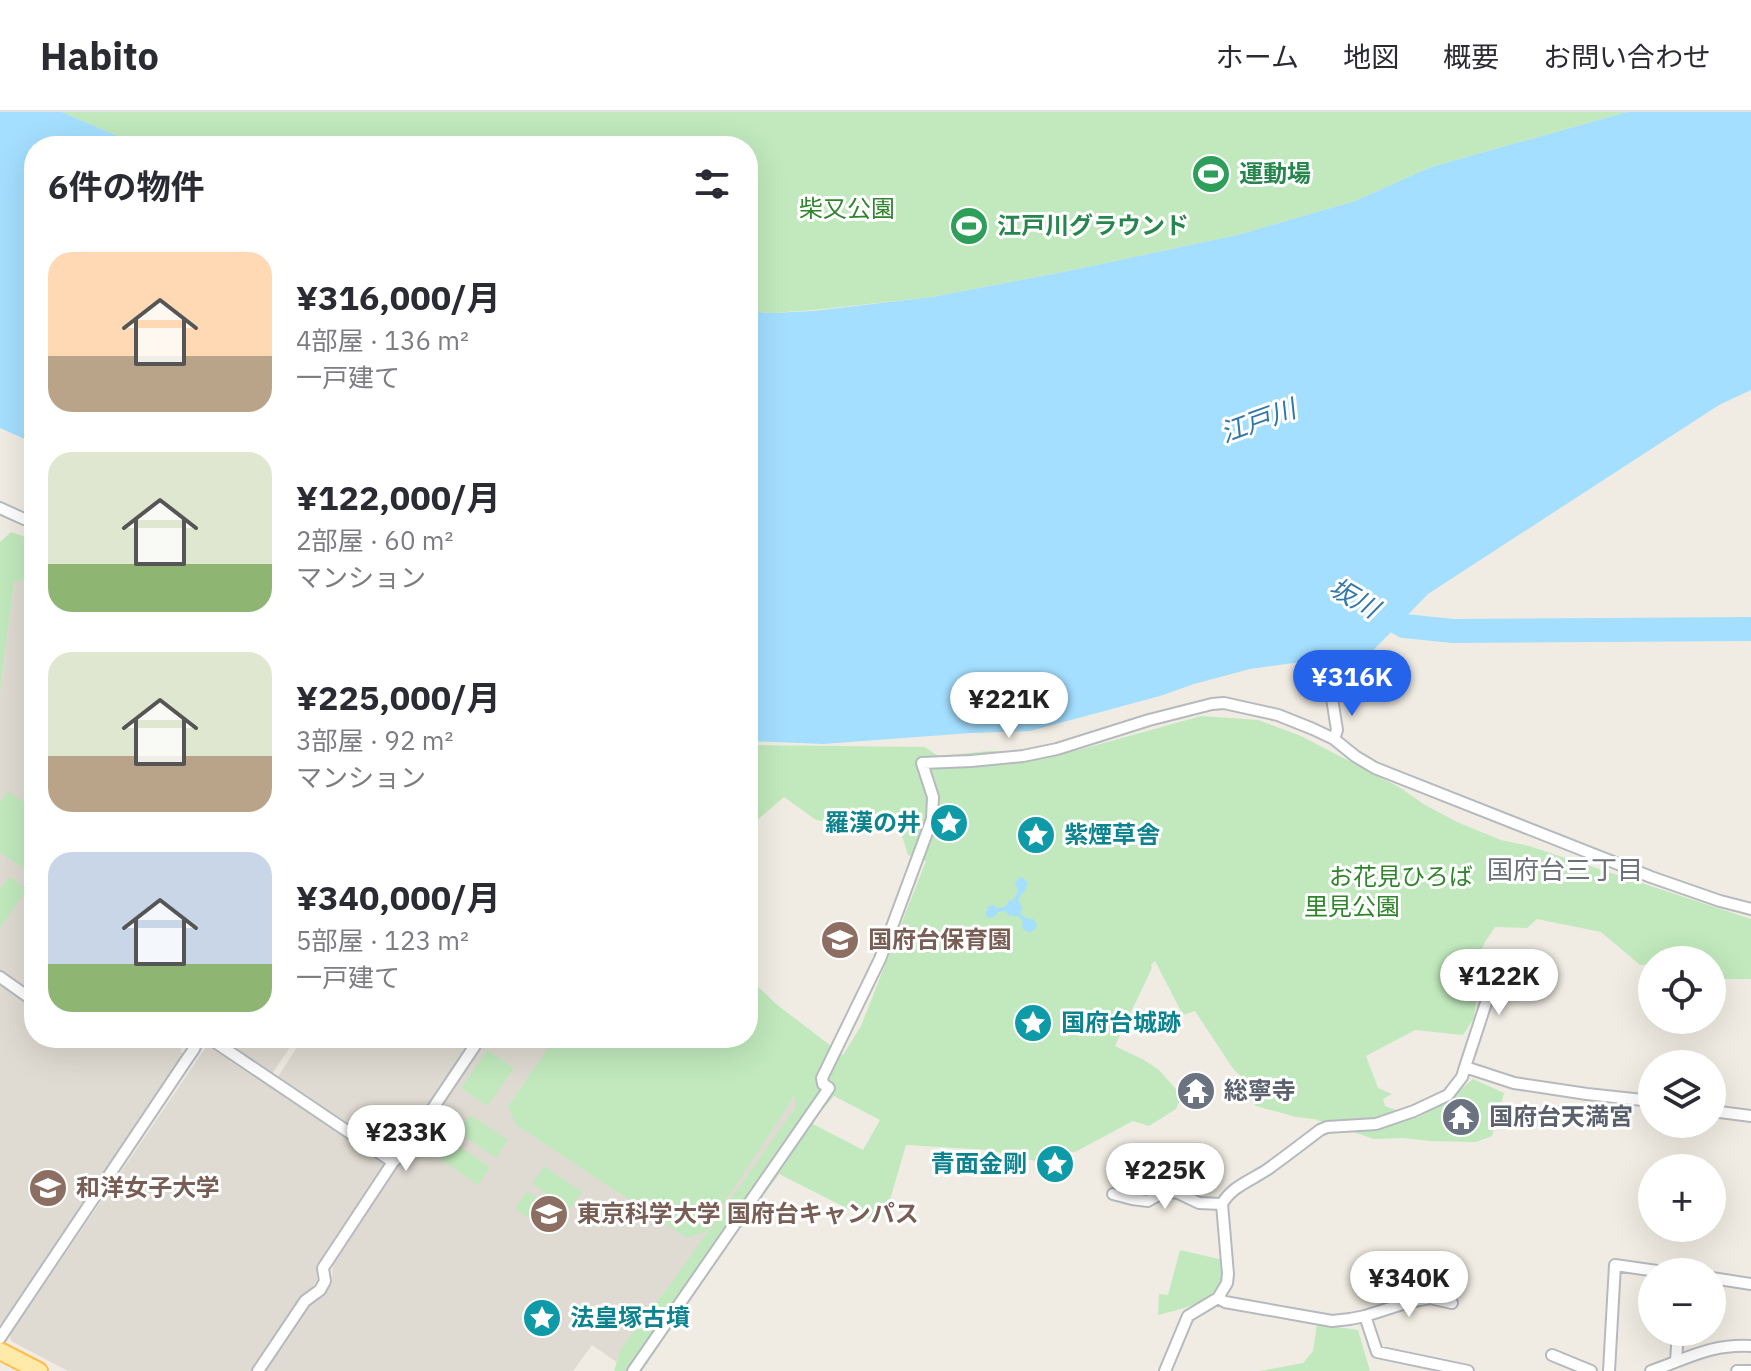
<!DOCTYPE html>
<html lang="ja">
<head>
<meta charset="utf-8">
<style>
  :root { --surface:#fff; --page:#f2f2f3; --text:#2b2b33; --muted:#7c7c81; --line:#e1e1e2; --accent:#2563eb }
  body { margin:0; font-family:"IBM Plex Sans","Noto Sans JP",sans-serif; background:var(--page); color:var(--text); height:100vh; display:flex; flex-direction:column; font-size:30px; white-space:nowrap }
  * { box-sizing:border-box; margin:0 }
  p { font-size:26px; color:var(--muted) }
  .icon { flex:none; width:44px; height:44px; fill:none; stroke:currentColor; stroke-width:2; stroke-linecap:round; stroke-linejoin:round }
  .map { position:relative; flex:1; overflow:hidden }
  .drawer { position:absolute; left:24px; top:24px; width:734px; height:912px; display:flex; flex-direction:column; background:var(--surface); border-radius:32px; box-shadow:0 8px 32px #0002 }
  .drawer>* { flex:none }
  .fabs { position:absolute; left:1638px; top:834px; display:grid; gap:16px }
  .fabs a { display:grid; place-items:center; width:88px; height:88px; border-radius:50%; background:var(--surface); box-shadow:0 8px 32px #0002; font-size:40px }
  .price { position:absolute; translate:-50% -68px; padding:0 18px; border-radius:28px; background:#fff; color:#222; font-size:26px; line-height:52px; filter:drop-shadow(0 2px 4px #0008) }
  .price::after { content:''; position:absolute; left:50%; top:48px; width:24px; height:18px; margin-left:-12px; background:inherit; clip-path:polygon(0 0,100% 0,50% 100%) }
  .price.selected { background:var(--accent); color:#fff }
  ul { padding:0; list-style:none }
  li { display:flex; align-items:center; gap:24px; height:200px; padding:0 24px }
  li span { display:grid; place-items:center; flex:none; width:224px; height:160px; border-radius:24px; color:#555 }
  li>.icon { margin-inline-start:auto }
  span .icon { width:96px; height:96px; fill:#fffc; stroke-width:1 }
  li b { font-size:34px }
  h2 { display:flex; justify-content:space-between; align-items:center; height:96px; padding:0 24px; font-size:34px }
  header { display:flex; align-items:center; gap:48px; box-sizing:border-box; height:112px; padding:0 40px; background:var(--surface); border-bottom:2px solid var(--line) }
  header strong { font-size:38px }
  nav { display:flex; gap:44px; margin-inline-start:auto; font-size:28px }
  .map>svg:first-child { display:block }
</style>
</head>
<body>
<header>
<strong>Habito</strong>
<nav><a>ホーム</a><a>地図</a><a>概要</a><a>お問い合わせ</a></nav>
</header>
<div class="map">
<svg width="1751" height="1259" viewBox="0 0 1751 1259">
  <rect width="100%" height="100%" fill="#f0ece3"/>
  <path fill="#dfdbd2" d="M34 465V882L0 858V580L14 470Z
    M0 871 34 895V926H174L178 930 184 947 8 1206 0 1212Z
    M218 926H296L272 962Z
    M303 926H472L397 1040 389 1039 277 966Z
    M488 926H748L811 974 628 1258 592 1233 573 1259H262L309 1191 324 1181 332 1171 333 1149 397 1055 407 1045Z
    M208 932H212L389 1051 318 1156 317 1168 255 1259H68L11 1229 10 1223Z"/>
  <path fill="#c1e9bd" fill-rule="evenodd" d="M62 0H1627L1431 55 1355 89 1237 123 1073 158 932 185 814 198 771 201 748 199V34H141Z
    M11 420 34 428V466L14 470 0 580V430Z
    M1201 604 1258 608 1301 624 1399 675 1425 693 1457 710 1501 728 1529 734 1751 807V867H1712V848H1652V852L1640 853 1601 820 1537 807 1527 816 1495 815 1485 830 1468 867 1477 880 1474 906 1463 923 1415 918 1366 944 1378 976 1392 982 1383 987 1385 994 1417 1006 1447 989 1473 967 1504 981 1492 1024 1476 1030 1430 1029 1403 1026 1374 1027 1314 1007 1296 1005 1256 994 1245 982 1249 972 1234 958 1195 899 1183 903 1155 849 1151 853 1152 856 1115 934 1144 948 1159 958 1182 984 1176 997 1149 1014 1133 1009 1075 1040H1068L1064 1046 1044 1051 989 1038 906 1033 889 1091 878 1112 779 1062 732 1127 642 1259H614L621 1236 675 1166 795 996V983L705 1120 687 1126 516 1013 508 994 555 926H748V865L776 892 843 943 861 914 926 749 908 743 903 727 898 718 858 715 816 708 784 685 748 716V633L925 635 938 644 990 639H1075ZM834 984 880 1008 863 1038 811 1011Z
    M7 679 34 697V763L0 741V690Z
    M10 765 27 777 0 816V776Z
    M487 938 514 956 487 994 461 976Z
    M470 1003 508 1028 496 1046 458 1020Z
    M452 1030 490 1055 478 1073 440 1047Z
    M544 1054 582 1080 570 1097 532 1072Z
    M527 1079 565 1105 553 1122 515 1097Z
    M1180 1138 1223 1148C1223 1154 1223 1162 1221 1168 1211 1192 1181 1197 1158 1203L1159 1182 1168 1183Z
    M1317 1212 1358 1218 1370 1259H1260L1303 1251 1313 1239Z"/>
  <path fill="#a4dfff" d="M0 0H62L141 34H34V331L0 316Z
    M1627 0H1751V278L1719 293 1428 482 1358 554 1308 549 1250 557 1194 572 1160 584 1030 619 971 621 823 632 748 629V199L771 201 813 199 932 185 1073 158 1237 123 1355 89 1431 55Z
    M1022 765 1027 770C1028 778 1021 781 1018 788L1022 795 1020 801 1026 806 1033 807 1037 813 1035 817 1029 821 1022 816 1023 809 1017 804H1010L1005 799 998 800 995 805 988 806 985 802 989 793H993L997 796 1005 795 1008 790 1014 787 1018 779 1015 771 1019 766Z"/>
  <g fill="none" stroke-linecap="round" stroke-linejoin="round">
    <path stroke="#a4dfff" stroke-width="24" d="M1371 495 1404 514 1453 519 1751 517"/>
    <g stroke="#b6babf" stroke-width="14">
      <path id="minor" d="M0 396 24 407 34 408
        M1331 580 1337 618 1334 627
        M0 865 34 889
        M209 926 393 1050 323 1156 325 1169 320 1178 305 1189 258 1259
        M1465 955 1501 845
        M1712 999 1751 1004
        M393 1050 403 1041 480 926
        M1113 1082 1132 1087 1148 1089 1166 1079 1178 1081 1199 1091 1222 1092
        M1712 1166 1751 1172
        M1218 1186 1225 1190 1332 1209 1350 1207 1365 1204 1377 1240 1468 1259
        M1365 1204 1409 1190 1430 1186 1452 1191
        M0 1226 185 950 194 937 198 926
        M1552 1243 1591 1259
        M1676 1249 1678 1220
        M633 1259 829 976 823 972 822 966 880 847 932 707 933 685 922 651 971 649 1023 644 1057 637 1149 608 1212 592 1224 591 1278 603 1313 617 1334 627 1355 644 1375 656 1651 765 1720 789 1751 797
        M1165 1259 1188 1204 1218 1186 1227 1171 1228 1162 1222 1092C1232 1074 1252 1068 1268 1057 1286 1044 1303 1031 1320 1018L1327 1015 1376 1012 1414 999 1448 983 1462 965 1465 955 1514 971 1587 982 1652 989
        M1609 1259 1615 1153 1664 1160
        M1651 1259C1689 1246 1710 1232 1751 1234
        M1737 1259H1751"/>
    </g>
    <g stroke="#febd4d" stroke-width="20">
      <path id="primary" d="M0 1239 39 1259"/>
    </g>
    <use href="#minor" stroke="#fff" stroke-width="10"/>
    <use href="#primary" stroke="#ffeaa9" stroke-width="16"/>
  </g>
  <defs>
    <g id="stadium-disc" transform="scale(2)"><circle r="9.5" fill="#2e9e5b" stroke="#fff"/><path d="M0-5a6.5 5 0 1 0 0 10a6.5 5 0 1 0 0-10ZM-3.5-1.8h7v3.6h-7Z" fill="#fff"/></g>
    <g id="sight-disc" transform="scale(2)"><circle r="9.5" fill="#0f9aa8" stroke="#fff"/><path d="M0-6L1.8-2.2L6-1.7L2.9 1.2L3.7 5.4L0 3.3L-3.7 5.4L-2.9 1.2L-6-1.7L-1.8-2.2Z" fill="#fff"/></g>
    <g id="school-disc" transform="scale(2)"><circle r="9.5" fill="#8d6e63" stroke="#fff"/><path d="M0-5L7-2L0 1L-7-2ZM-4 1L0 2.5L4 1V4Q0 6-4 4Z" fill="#fff"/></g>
    <g id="temple-disc" transform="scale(2)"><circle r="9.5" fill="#6b7280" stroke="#fff"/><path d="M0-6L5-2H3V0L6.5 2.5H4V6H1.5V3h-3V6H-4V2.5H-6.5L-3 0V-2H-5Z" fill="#fff"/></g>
    <g id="university-disc" transform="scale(2)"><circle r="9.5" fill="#8d6e63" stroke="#fff"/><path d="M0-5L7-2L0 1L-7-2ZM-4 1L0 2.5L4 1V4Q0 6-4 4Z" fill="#fff"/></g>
  </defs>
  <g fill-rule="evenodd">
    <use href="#stadium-disc" x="1211" y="62"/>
    <use href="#stadium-disc" x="969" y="114"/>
    <use href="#sight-disc" x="949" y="711"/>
    <use href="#sight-disc" x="1036" y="723"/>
    <use href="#school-disc" x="840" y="828"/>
    <use href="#sight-disc" x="1033" y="911"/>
    <use href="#temple-disc" x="1196" y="979"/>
    <use href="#temple-disc" x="1461" y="1005"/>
    <use href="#sight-disc" x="1055" y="1052"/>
    <use href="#university-disc" x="48" y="1076"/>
    <use href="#university-disc" x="549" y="1102"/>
    <use href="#sight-disc" x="542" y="1206"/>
  </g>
  <g text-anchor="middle" stroke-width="6" stroke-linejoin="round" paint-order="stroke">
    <g font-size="24" font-weight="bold" fill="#27864d" stroke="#fff" text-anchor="start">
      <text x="1239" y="70">運動場</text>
      <text x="997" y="122">江戸川グラウンド</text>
    </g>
    <g font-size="24" fill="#30842c" stroke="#fff">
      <text x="847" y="105">柴又公園</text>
      <text x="1401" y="773">お花見ひろば</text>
      <text x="1352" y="803">里見公園</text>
    </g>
    <g font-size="24" font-weight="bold" fill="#0d838f" stroke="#fff" text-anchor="start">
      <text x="921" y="719" text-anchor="end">羅漢の井</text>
      <text x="1064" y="731">紫煙草舎</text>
      <text x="1061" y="919">国府台城跡</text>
      <text x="1027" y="1060" text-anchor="end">青面金剛</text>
      <text x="570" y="1214">法皇塚古墳</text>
    </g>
    <g font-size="24" font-weight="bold" fill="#785e54" stroke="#fff" text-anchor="start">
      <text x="868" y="836">国府台保育園</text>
      <text x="76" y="1084">和洋女子大学</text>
      <text x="577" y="1110">東京科学大学 国府台キャンパス</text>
    </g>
    <g font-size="24" font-weight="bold" fill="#5b616d" stroke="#fff" text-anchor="start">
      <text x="1224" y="987">総寧寺</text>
      <text x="1489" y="1013">国府台天満宮</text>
    </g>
    <g font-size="26" font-style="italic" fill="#3376a8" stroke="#fff">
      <text transform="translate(1258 309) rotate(-20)" y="9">江戸川</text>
      <text transform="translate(1354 486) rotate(30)" y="9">坂川</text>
    </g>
    <g font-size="26" fill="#6c7378" stroke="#fff">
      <text x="1565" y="767">国府台三丁目</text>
    </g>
  </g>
</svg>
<div class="fabs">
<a><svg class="icon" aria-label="locate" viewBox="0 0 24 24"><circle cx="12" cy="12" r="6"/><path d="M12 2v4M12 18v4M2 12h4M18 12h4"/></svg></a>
<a><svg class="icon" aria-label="layers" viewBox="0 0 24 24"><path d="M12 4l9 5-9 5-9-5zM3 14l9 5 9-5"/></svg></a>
<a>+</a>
<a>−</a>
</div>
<b class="price selected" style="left:1352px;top:606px">¥316K</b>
<b class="price" style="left:1009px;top:628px">¥221K</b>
<b class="price" style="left:1499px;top:905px">¥122K</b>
<b class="price" style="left:406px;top:1061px">¥233K</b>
<b class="price" style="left:1165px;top:1099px">¥225K</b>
<b class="price" style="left:1409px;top:1207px">¥340K</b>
<section class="drawer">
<h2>6件の物件<svg class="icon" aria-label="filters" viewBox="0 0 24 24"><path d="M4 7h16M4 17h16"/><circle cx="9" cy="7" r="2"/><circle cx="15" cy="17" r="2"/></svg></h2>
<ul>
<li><span style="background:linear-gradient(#ffd9b3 65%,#b9a48a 0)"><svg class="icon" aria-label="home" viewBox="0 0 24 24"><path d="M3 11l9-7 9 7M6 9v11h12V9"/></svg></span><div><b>¥316,000/月</b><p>4部屋 · 136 m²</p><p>一戸建て</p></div></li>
<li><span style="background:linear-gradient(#dfe7d0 70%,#8fb573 0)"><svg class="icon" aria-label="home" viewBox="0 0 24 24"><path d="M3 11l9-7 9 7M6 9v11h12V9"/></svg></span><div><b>¥122,000/月</b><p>2部屋 · 60 m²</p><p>マンション</p></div></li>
<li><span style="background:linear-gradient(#dfe7d0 65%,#b9a48a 0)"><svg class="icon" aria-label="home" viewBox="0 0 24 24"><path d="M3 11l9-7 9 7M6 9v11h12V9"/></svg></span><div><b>¥225,000/月</b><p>3部屋 · 92 m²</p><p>マンション</p></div></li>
<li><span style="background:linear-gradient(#c9d6e8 70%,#8fb573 0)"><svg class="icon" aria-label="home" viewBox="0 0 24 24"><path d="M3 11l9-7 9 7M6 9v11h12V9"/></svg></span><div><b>¥340,000/月</b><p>5部屋 · 123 m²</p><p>一戸建て</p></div></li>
</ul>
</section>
</div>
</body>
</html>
